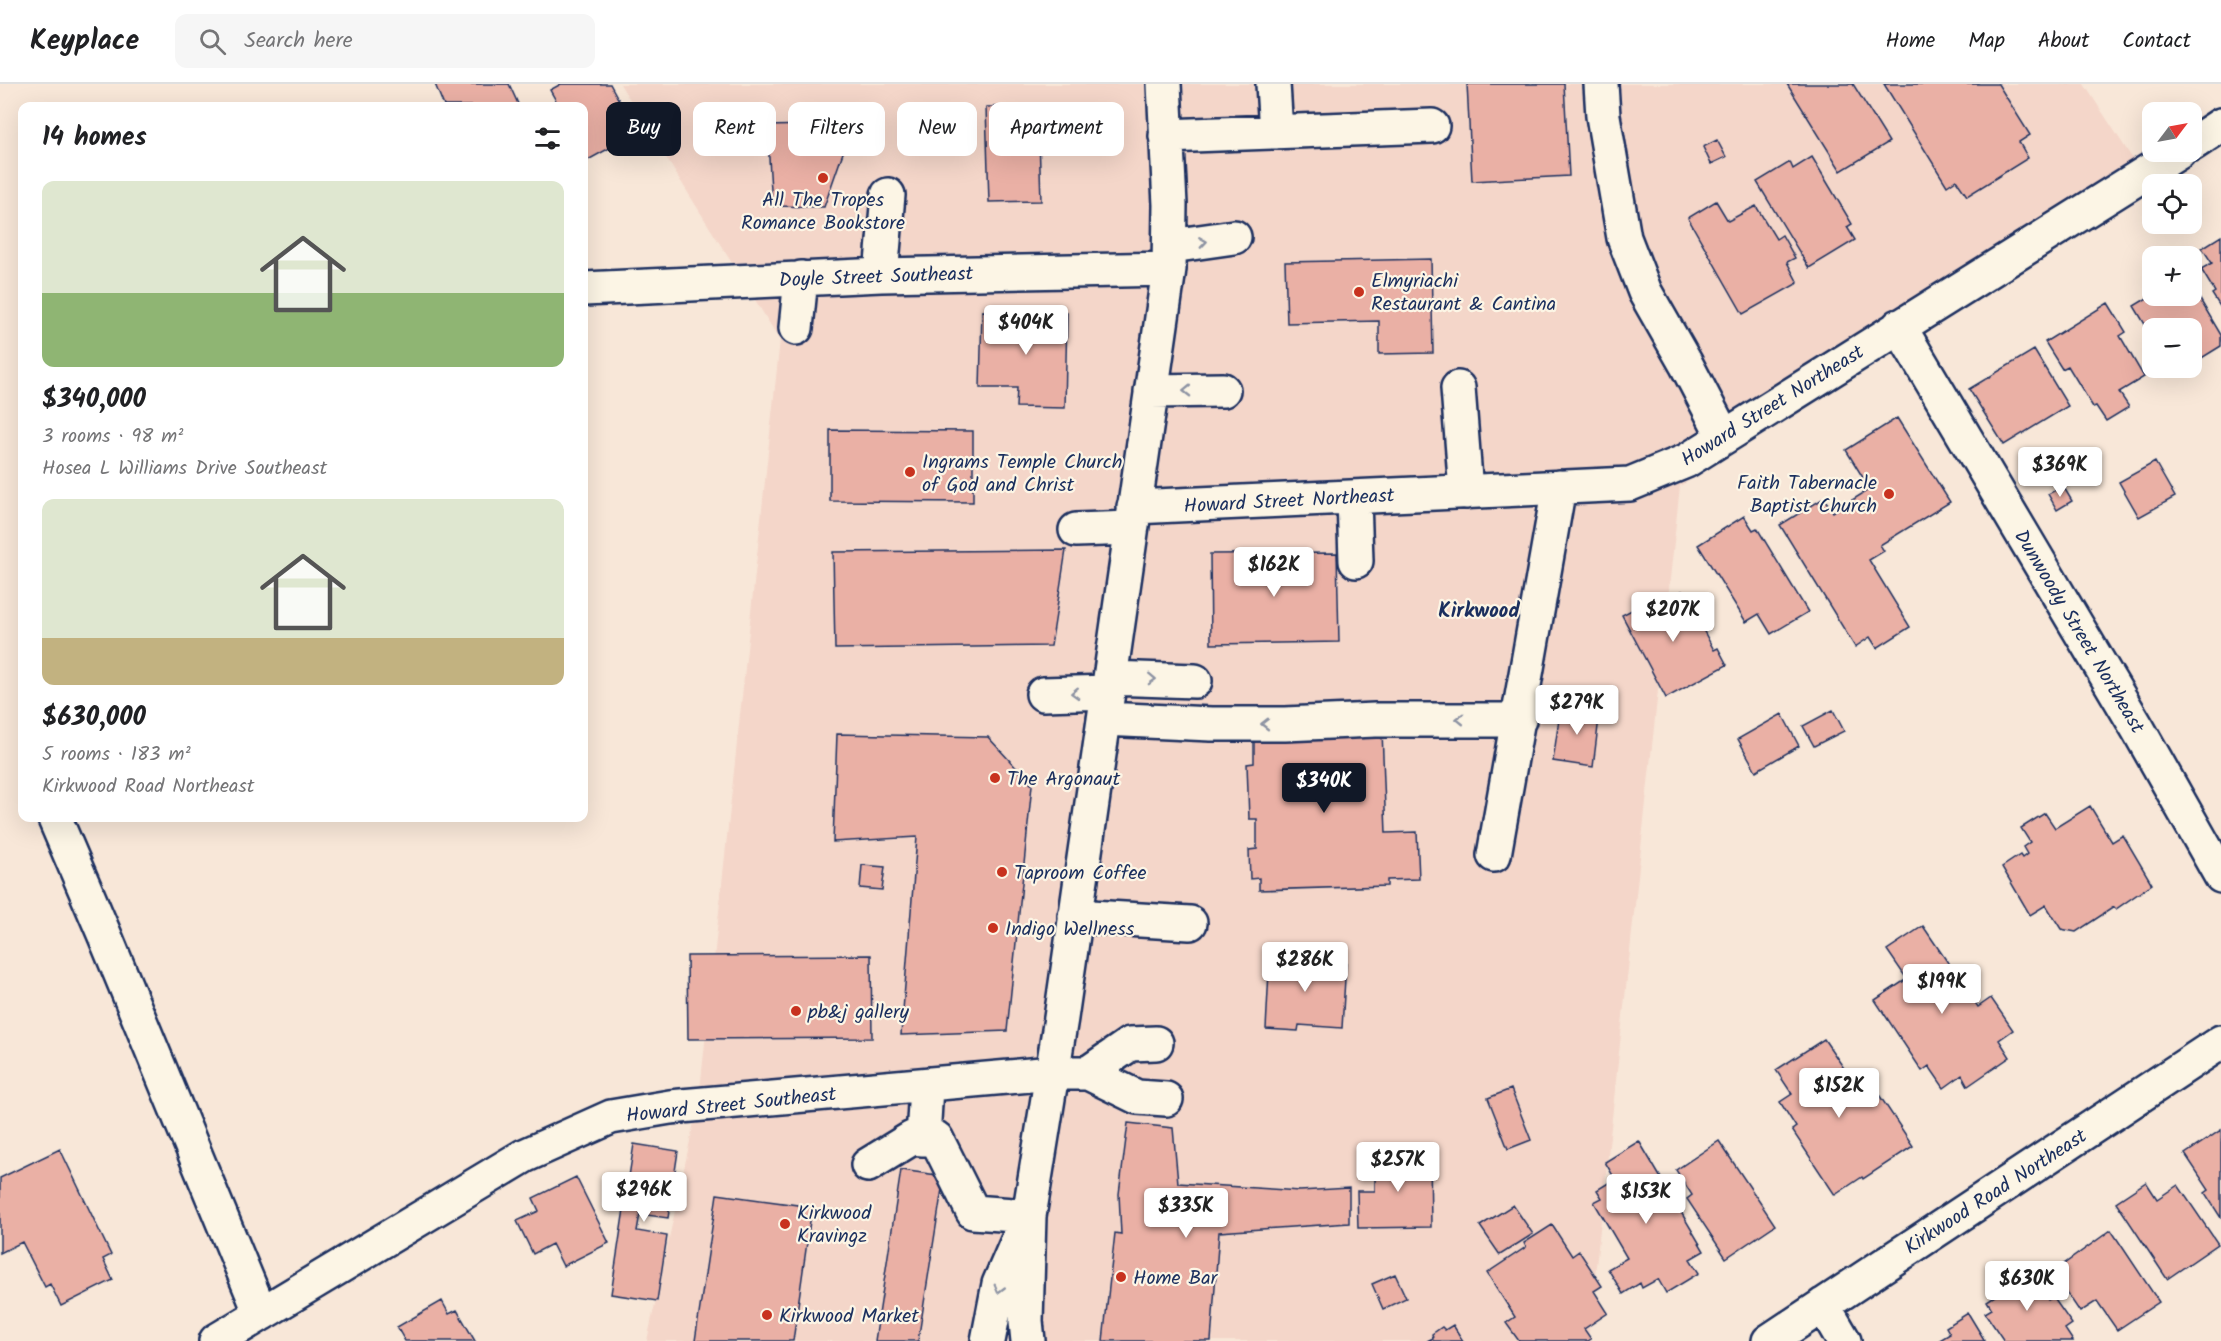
<!DOCTYPE html>
<html lang="en">
<head>
<meta charset="utf-8">
<style>
  :root { --surface:#fff; --page:#f6f6f6; --text:#202124; --muted:#757577; --line:#e0e0e0; --accent:#111827 }
  body { margin:0; font-family:Kalam,sans-serif; background:var(--page); color:var(--text); height:100vh; display:flex; flex-direction:column; font-size:22px; white-space:nowrap }
  * { box-sizing:border-box; margin:0 }
  p { font-size:20px; color:var(--muted) }
  .icon { flex:none; width:33px; height:33px; fill:none; stroke:currentColor; stroke-width:2; stroke-linecap:round; stroke-linejoin:round }
  .map { position:relative; flex:1; overflow:hidden }
  .side { position:absolute; left:18px; top:18px; width:570px; height:720px; display:flex; flex-direction:column; background:var(--surface); border-radius:12px; box-shadow:0 6px 24px #0002 }
  .side>* { flex:none }
  .top-card { position:absolute; left:606px; top:18px; width:570px; height:54px; display:flex; gap:12px }
  .needle { width:39px; rotate:58deg }
  .buttons { position:absolute; left:2142px; top:18px; display:grid; gap:12px }
  .buttons a { display:grid; place-items:center; width:60px; height:60px; border-radius:12px; background:var(--surface); box-shadow:0 6px 24px #0002; font-size:30px }
  .price { position:absolute; translate:-50% -51px; padding:0 14px; border-radius:6px; background:#fff; color:#222; font-size:20px; line-height:39px; filter:drop-shadow(0 2px 3px #0008) }
  .price::after { content:''; position:absolute; left:50%; top:36px; width:18px; height:14px; margin-left:-9px; background:inherit; clip-path:polygon(0 0,100% 0,50% 100%) }
  .price.selected { background:var(--accent); color:#fff }
  ul { padding:0; list-style:none }
  li { display:grid; align-content:center; gap:12px; height:318px; padding:0 24px }
  li span { display:grid; place-items:center; height:186px; border-radius:12px; color:#555 }
  li>.icon { margin-inline-start:auto }
  span .icon { width:108px; height:108px; fill:#fffc; stroke-width:1 }
  li b { font-size:26px }
  h2 { display:flex; justify-content:space-between; align-items:center; height:72px; padding:0 24px; font-size:26px }
  .pill { padding:0 21px; border-radius:12px; background:var(--surface); box-shadow:0 6px 24px #0002; font-size:21px; line-height:54px }
  .pill.selected { background:var(--accent); color:#fff }
  header { display:flex; align-items:center; gap:36px; box-sizing:border-box; height:84px; padding:0 30px; background:var(--surface); border-bottom:2px solid var(--line) }
  header strong { font-size:28px }
  nav { display:flex; gap:33px; margin-inline-start:auto; font-size:21px }
  .search { width:420px; height:54px; background:var(--page); display:flex; align-items:center; gap:15px; box-sizing:border-box; padding:0 21px; border-radius:12px; color:var(--muted); font-size:22px }
  .map>svg:first-child { display:block }
</style>
</head>
<body>
<header>
<strong>Keyplace</strong>
<div class="search"><svg class="icon" aria-label="search" viewBox="0 0 24 24"><circle cx="10" cy="10" r="6"/><path d="M15 15l6 6"/></svg>Search here</div>
<nav><a>Home</a><a>Map</a><a>About</a><a>Contact</a></nav>
</header>
<div class="map">
<svg width="2221" height="1257" viewBox="0 0 2221 1257">
  <rect width="100%" height="100%" fill="#f8e7d8"/>
  <filter id="ink" filterUnits="userSpaceOnUse"><feTurbulence type="fractalNoise" baseFrequency=".0167" numOctaves="2"/><feDisplacementMap in="SourceGraphic" scale="12" xChannelSelector="R" yChannelSelector="G"/><feConvolveMatrix kernelMatrix="1 2 1 2 8 2 1 2 1" color-interpolation-filters="sRGB"/></filter>
  <g filter="url(#ink)">
    <path fill="#f4d6c9" d="M620 0H2084L2151 103 1680 402 1588 1257H647L699 1015 780 256Z"/>
    <path fill="#eab0a5" stroke="#1b2f5e" stroke-width="1.5" d="M435 0H509L519 22H444Z
      M561 0H610L634 44 614 55 617 60 588 76 584 68V22H559L550 6Z
      M1467 0H1564L1569 92 1472 97Z
      M1787 0H1853L1889 58 1841 87Z
      M1884 0H1998L2030 51 2019 58 2028 74 1967 112 1956 96 1947 102Z
      M1038 22 1041 117 989 118 986 23Z
      M853 40 824 123 772 122 767 42Z
      M1717 56 1726 73 1711 80 1703 63Z
      M1812 73 1852 140 1847 143 1855 156 1809 184 1757 98 1790 78 1793 85Z
      M1716 117 1728 137 1756 122 1776 155 1782 151 1795 174 1787 178 1798 199 1743 230 1688 134Z
      M2221 152V224L2212 210 2215 208 2201 185 2212 179 2202 164Z
      M1431 175 1433 269 1379 270V237L1287 239 1285 178Z
      M2192 202 2221 251V262L2192 280V244H2152V252L2134 222 2152 211 2192 212Z
      M2108 219 2126 248 2120 252 2144 293 2119 308 2129 323 2106 337 2096 322 2093 323 2068 282 2062 285 2045 258Z
      M982 227 1067 229 1065 324 1016 323 1017 304H980Z
      M2034 266 2068 322 2004 361 1969 305Z
      M1897 334 1950 418 1880 461 1884 467 1869 476 1910 543 1877 564 1870 553 1855 563 1780 441 1824 414 1833 428 1870 405 1846 366Z
      M830 346 973 347V418L830 417Z
      M2155 378 2175 413 2139 433 2119 398Z
      M2063 402 2072 417 2057 426 2048 410Z
      M1744 432 1753 446 1757 444 1808 528 1771 550 1759 530 1746 538 1698 461Z
      M1066 466 1051 562 835 565 833 468Z
      M1337 469 1339 558 1211 560 1210 470Z
      M1682 507 1714 566 1718 564 1727 581 1666 614 1622 531 1653 515 1656 521Z
      M1561 621 1600 626 1593 683 1553 677Z
      M1833 626 1844 647 1814 662 1803 642Z
      M1782 630 1799 662 1756 687 1738 655Z
      M1382 647 1386 749 1417 748 1419 795 1387 796V802L1259 806V794L1250 795 1249 766 1257 765V735H1249L1247 680 1254 679V652Z
      M837 650 988 653 1032 701 1007 947 901 951 917 753 833 758Z
      M2090 722 2112 758 2123 751 2152 800 2116 825 2114 823 2076 848 2061 845 2046 821 2030 831 2002 783 2020 771 2022 774 2027 770 2023 763 2030 758 2021 744 2045 729 2055 744Z
      M862 781 885 783 882 806 860 804Z
      M1923 842 1978 923 1991 914 2013 946 1999 956 2010 973 1968 1002 1962 991 1944 1004 1929 982 1922 987 1875 916 1907 895 1887 866Z
      M1270 868 1304 870 1303 876 1346 878 1342 944 1299 941 1298 947 1266 945Z
      M871 871 872 954 688 955 687 872Z
      M1824 955 1856 1002 1868 994 1913 1062 1863 1095 1862 1093 1835 1111 1792 1046 1796 1043 1780 1018 1792 1010 1776 986Z
      M1511 1005 1531 1056 1508 1065 1488 1014Z
      M1128 1039 1173 1044 1178 1099 1300 1107 1349 1104V1139L1219 1148 1211 1257H1103L1115 1149 1121 1150 1119 1110Z
      M2221 1046V1134L2205 1109 2209 1106 2185 1070Z
      M1639 1057 1704 1167 1690 1175 1699 1189 1666 1209 1658 1195 1642 1204 1640 1199 1623 1210 1608 1185 1627 1174 1594 1118 1602 1114 1597 1106 1615 1095 1605 1078Z
      M1719 1057 1775 1141 1726 1174 1687 1115 1692 1111 1676 1086Z
      M634 1060 678 1067 668 1134 640 1130 637 1147 667 1152 657 1217 611 1210Z
      M60 1065 111 1171 103 1175 113 1196 61 1222 50 1200 45 1203 22 1158 0 1169V1094Z
      M1430 1069 1431 1143 1358 1144 1357 1107H1375V1070Z
      M901 1086 944 1092 918 1257H875Z
      M576 1093 609 1159 563 1182 552 1160 533 1170 517 1137 539 1127 533 1114Z
      M2146 1098 2157 1115 2178 1101 2218 1160 2167 1195 2116 1118Z
      M717 1110 812 1123 793 1257H695Z
      M1513 1121 1533 1150 1500 1171 1480 1142Z
      M1552 1141 1572 1172 1579 1167 1602 1202 1594 1207 1608 1229 1584 1245 1591 1255 1588 1257H1519L1506 1239 1515 1233 1487 1189 1526 1163 1524 1159Z
      M2111 1146 2159 1218 2117 1246 2097 1217 2080 1228 2053 1188Z
      M2026 1183 2048 1216 2053 1213 2072 1240 2065 1245 2073 1257H2004L1985 1229 1992 1225 1987 1217 2001 1208 1997 1202Z
      M1395 1190 1406 1214 1383 1225 1372 1200Z
      M442 1217 449 1230 457 1226 475 1257H405L397 1243Z
      M1968 1229 1985 1257H1938L1950 1250 1946 1243Z
      M1453 1241 1463 1257H1427L1433 1254 1432 1250 1442 1243 1445 1246Z"/>
    <g fill="none" stroke-linecap="round" stroke-linejoin="round">
      <g stroke="#1b2f5e" stroke-width="38">
        <path id="minor" d="M1273 0 1276 48
          M1601 0 1603 32 1624 154 1645 208 1686 280 1724 353
          M1166 52 1432 42
          M2192 60 2221 41
          M1171 162 1234 153
          M881 191 888 111
          M584 205 881 191 1169 185
          M1899 242 2138 645 2221 792
          M796 244 801 194
          M1458 304 1466 408
          M1151 307 1223 306
          M1354 414 1356 477
          M1134 423 1630 400 1686 377 2179 68
          M1076 446 1131 444
          M1110 594 1195 597
          M1043 610 1108 608
          M1104 635 1211 640H1285L1375 636H1519
          M55 735 105 852 261 1230
          M1494 771 1559 403
          M1075 832 1190 839
          M1088 989 1130 960 1156 959
          M926 1002 923 1055 936 1054 973 1128 1029 1132
          M868 1081 912 1054 923 1055
          M1823 1221 1844 1257
          M216 1257 524 1072 611 1033 670 1023 1053 989H1088L1137 1013 1166 1015
          M988 1257 999 1200 1022 1147
          M1028 1257 1026 1237 1029 1132 1061 934 1169 185 1170 121 1164 0
          M1769 1257 2221 958"/>
      </g>
      <use href="#minor" stroke="#fcf5e5" stroke-width="33"/>
    </g>
    <defs><path id="oneway-chevron" d="M-2-3.5L2.5 0L-2 3.5" fill="none" stroke-width="1.6" stroke-linecap="round" stroke-linejoin="round" transform="scale(1.5)"/></defs>
    <g stroke="#8c92a2">
      <use href="#oneway-chevron" transform="translate(1203 158) rotate(-8)"/>
      <use href="#oneway-chevron" transform="translate(1187 307) rotate(179)"/>
      <use href="#oneway-chevron" transform="translate(1152 595) rotate(2)"/>
      <use href="#oneway-chevron" transform="translate(1075 609) rotate(178)"/>
      <use href="#oneway-chevron" transform="translate(1460 635) rotate(-179)"/>
      <use href="#oneway-chevron" transform="translate(1265 640) rotate(-180)"/>
      <use href="#oneway-chevron" transform="translate(999 1205) rotate(105)"/>
    </g>
  </g>
  <g fill="#c8321e" stroke="#fcf5e5" stroke-width="2">
    <circle cx="823" cy="94" r="6"/>
    <circle cx="1359" cy="208" r="6"/>
    <circle cx="910" cy="388" r="6"/>
    <circle cx="1889" cy="410" r="6"/>
    <circle cx="995" cy="694" r="6"/>
    <circle cx="1002" cy="788" r="6"/>
    <circle cx="993" cy="844" r="6"/>
    <circle cx="796" cy="927" r="6"/>
    <circle cx="785" cy="1140" r="6"/>
    <circle cx="1121" cy="1193" r="6"/>
    <circle cx="767" cy="1231" r="6"/>
  </g>
  <g text-anchor="middle" stroke-width="4.5" stroke-linejoin="round" paint-order="stroke">
    <g font-size="20" fill="#1b2f5e" stroke="#fcf5e5" text-anchor="start">
      <text x="823" y="122" text-anchor="middle">All The Tropes<tspan x="823" dy="23">Romance Bookstore</tspan></text>
      <text x="1371" y="203">Elmyriachi<tspan x="1371" dy="23">Restaurant &amp; Cantina</tspan></text>
      <text x="922" y="384">Ingrams Temple Church<tspan x="922" dy="23">of God and Christ</tspan></text>
      <text x="1877" y="405" text-anchor="end">Faith Tabernacle<tspan x="1877" dy="23">Baptist Church</tspan></text>
      <text x="1007" y="701">The Argonaut</text>
      <text x="1014" y="795">Taproom Coffee</text>
      <text x="1005" y="851">Indigo Wellness</text>
      <text x="808" y="934">pb&amp;j gallery</text>
      <text x="797" y="1135">Kirkwood<tspan x="797" dy="23">Kravingz</tspan></text>
      <text x="1133" y="1200">Home Bar</text>
      <text x="779" y="1238">Kirkwood Market</text>
    </g>
    <g font-size="20" fill="#1b2f5e" stroke="#fcf5e5">
      <text transform="translate(876 192) rotate(-2)" y="7">Doyle Street Southeast</text>
      <text transform="translate(1772 321) rotate(-32)" y="7">Howard Street Northeast</text>
      <text transform="translate(1289 416) rotate(-3)" y="7">Howard Street Northeast</text>
      <text transform="translate(2080 547) rotate(59)" y="7">Dunwoody Street Northeast</text>
      <text transform="translate(731 1020) rotate(-6)" y="7">Howard Street Southeast</text>
      <text transform="translate(1995 1107) rotate(-33)" y="7">Kirkwood Road Northeast</text>
    </g>
    <g font-size="21" font-weight="bold" fill="#1b2f5e" stroke="#fcf5e5">
      <text x="1479" y="533">Kirkwood</text>
    </g>
  </g>
</svg>
<div class="buttons">
<a><svg class="needle" viewBox="-14 -14 28 28"><path d="M0-13l5 13h-10z" fill="#e53935"/><path d="M0 13l5-13h-10z" fill="#757577"/></svg></a>
<a><svg class="icon" aria-label="locate" viewBox="0 0 24 24"><circle cx="12" cy="12" r="6"/><path d="M12 2v4M12 18v4M2 12h4M18 12h4"/></svg></a>
<a>+</a>
<a>−</a>
</div>
<b class="price" style="left:1026px;top:272px">$404K</b>
<b class="price" style="left:2060px;top:414px">$369K</b>
<b class="price" style="left:1274px;top:514px">$162K</b>
<b class="price" style="left:1673px;top:559px">$207K</b>
<b class="price" style="left:1577px;top:652px">$279K</b>
<b class="price selected" style="left:1324px;top:730px">$340K</b>
<b class="price" style="left:1305px;top:909px">$286K</b>
<b class="price" style="left:1942px;top:931px">$199K</b>
<b class="price" style="left:1839px;top:1035px">$152K</b>
<b class="price" style="left:1398px;top:1109px">$257K</b>
<b class="price" style="left:644px;top:1139px">$296K</b>
<b class="price" style="left:1646px;top:1141px">$153K</b>
<b class="price" style="left:1186px;top:1155px">$335K</b>
<b class="price" style="left:2027px;top:1228px">$630K</b>
<div class="top-card">
<a class="pill selected">Buy</a>
<a class="pill">Rent</a>
<a class="pill">Filters</a>
<a class="pill">New</a>
<a class="pill">Apartment</a>
</div>
<section class="side">
<h2>14 homes<svg class="icon" aria-label="filters" viewBox="0 0 24 24"><path d="M4 7h16M4 17h16"/><circle cx="9" cy="7" r="2"/><circle cx="15" cy="17" r="2"/></svg></h2>
<ul>
<li><span style="background:linear-gradient(#dfe7d0 60%,#8fb573 0)"><svg class="icon" aria-label="home" viewBox="0 0 24 24"><path d="M3 11l9-7 9 7M6 9v11h12V9"/></svg></span><div><b>$340,000</b><p>3 rooms · 98 m²</p><p>Hosea L Williams Drive Southeast</p></div></li>
<li><span style="background:linear-gradient(#dfe7d0 75%,#c2b280 0)"><svg class="icon" aria-label="home" viewBox="0 0 24 24"><path d="M3 11l9-7 9 7M6 9v11h12V9"/></svg></span><div><b>$630,000</b><p>5 rooms · 183 m²</p><p>Kirkwood Road Northeast</p></div></li>
</ul>
</section>
</div>
</body>
</html>
